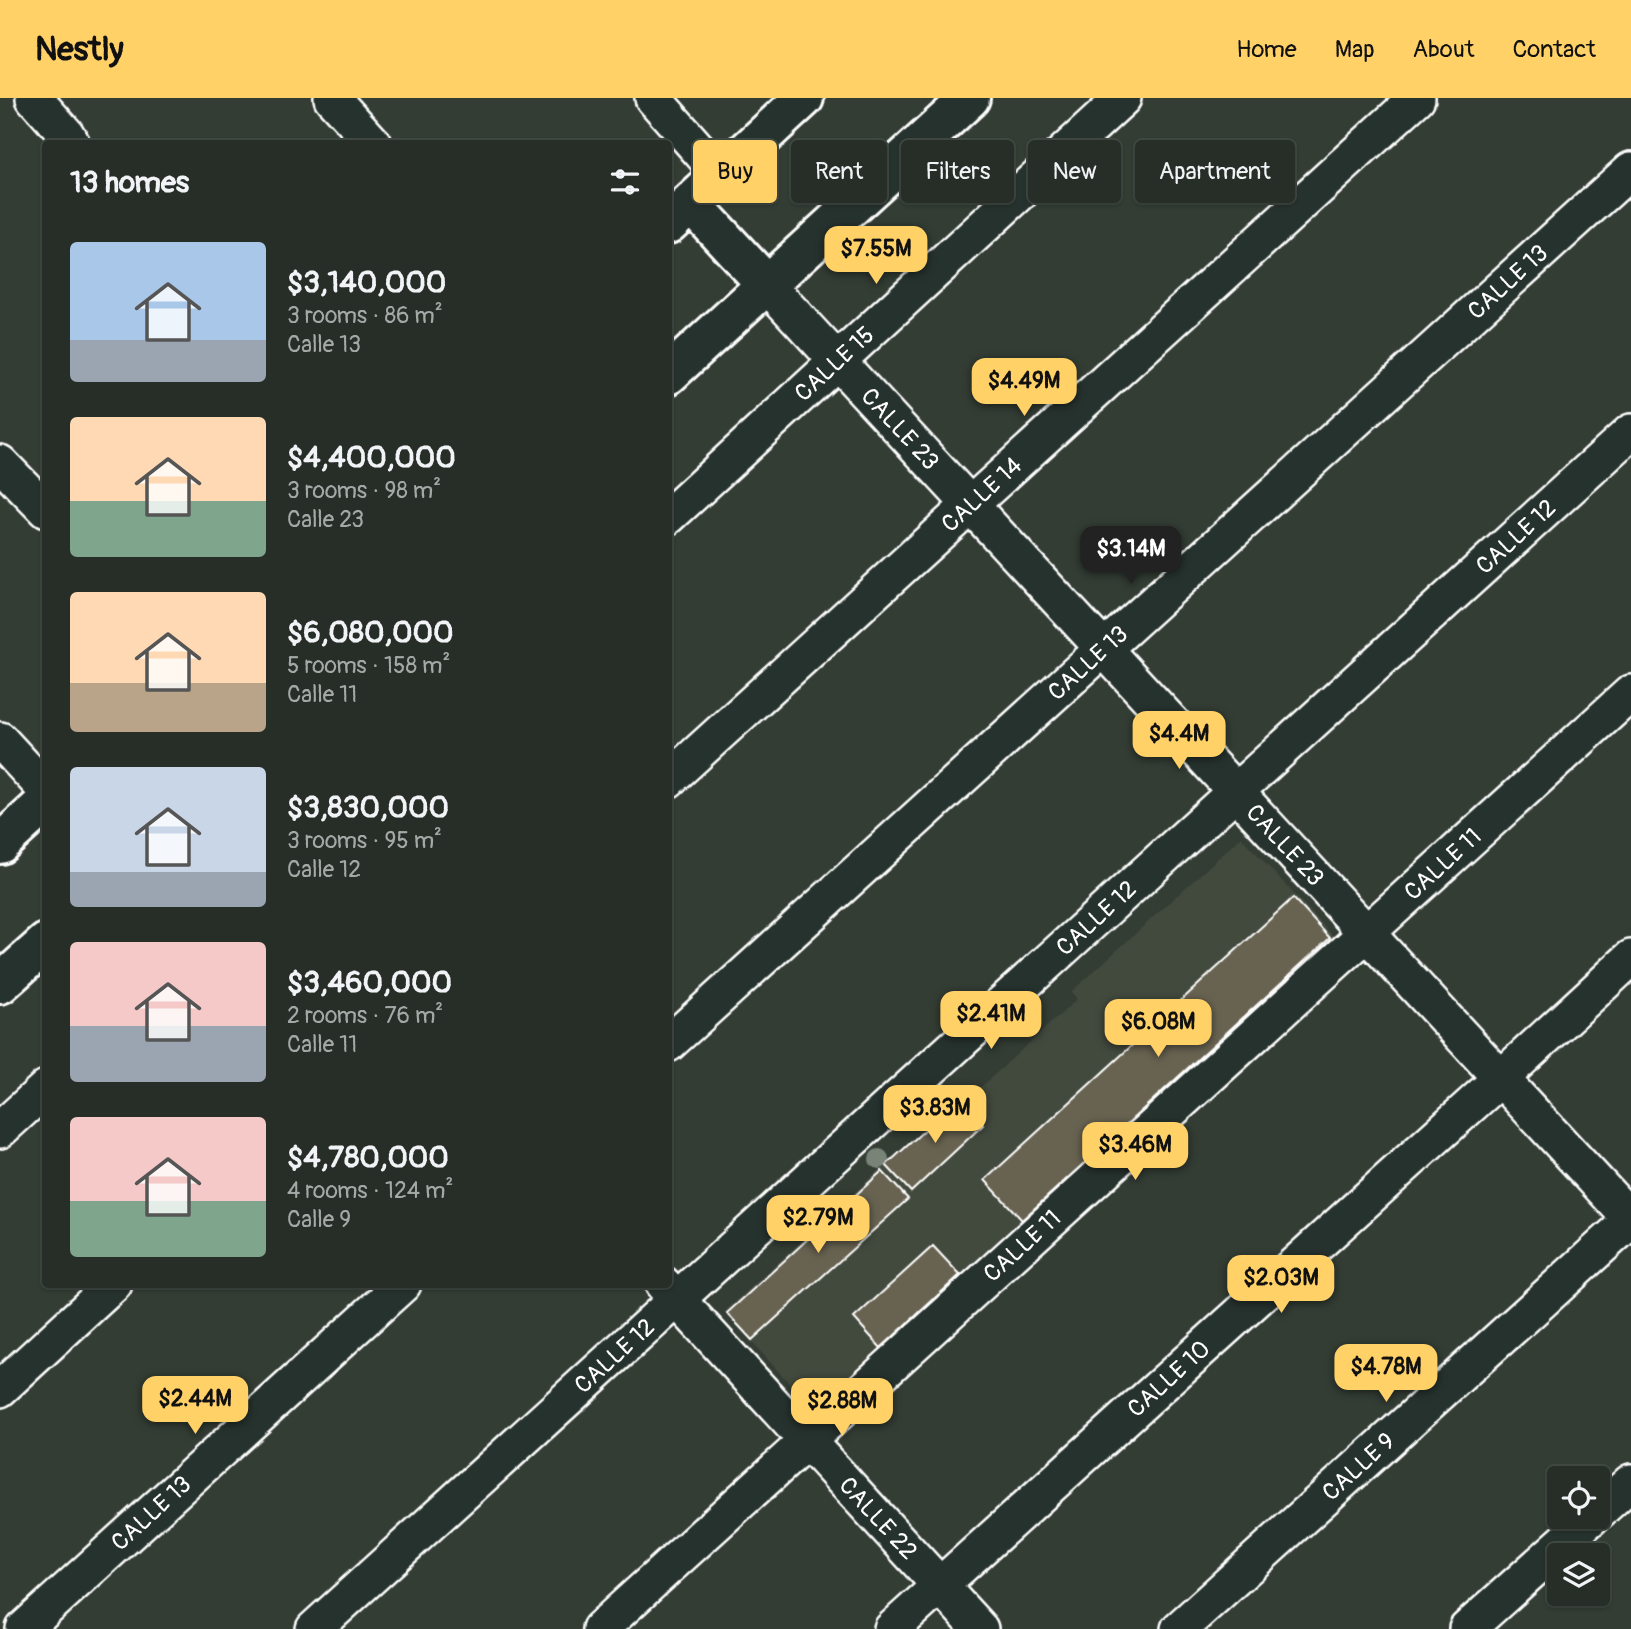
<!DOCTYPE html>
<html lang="en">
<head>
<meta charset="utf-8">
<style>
  :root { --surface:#262e27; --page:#323a33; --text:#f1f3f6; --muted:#a4a8a7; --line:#424a44; --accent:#ffd166 }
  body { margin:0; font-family:Pangolin,sans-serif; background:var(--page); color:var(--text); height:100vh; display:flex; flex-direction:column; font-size:26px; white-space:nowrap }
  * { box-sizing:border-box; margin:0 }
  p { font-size:23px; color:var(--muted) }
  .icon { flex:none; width:38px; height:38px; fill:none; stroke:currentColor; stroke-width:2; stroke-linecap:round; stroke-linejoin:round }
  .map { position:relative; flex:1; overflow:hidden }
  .sheet { position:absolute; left:42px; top:42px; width:630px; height:1148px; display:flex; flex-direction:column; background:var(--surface); border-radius:7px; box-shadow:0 2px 5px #0004,0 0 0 2px var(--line) }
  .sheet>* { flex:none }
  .banner { position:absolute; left:693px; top:42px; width:665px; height:63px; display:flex; gap:14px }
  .fabs { position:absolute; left:1547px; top:1368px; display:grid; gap:14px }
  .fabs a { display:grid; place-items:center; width:63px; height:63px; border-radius:7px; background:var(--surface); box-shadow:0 2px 5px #0004,0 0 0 2px var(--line); font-size:35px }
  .price { position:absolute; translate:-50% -60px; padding:0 16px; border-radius:14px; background:var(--accent); color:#111; font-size:23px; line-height:46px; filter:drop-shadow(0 2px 4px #0008) }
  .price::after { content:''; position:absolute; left:50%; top:42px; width:21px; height:16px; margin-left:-10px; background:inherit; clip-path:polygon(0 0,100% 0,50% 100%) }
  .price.selected { background:#222; color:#fff }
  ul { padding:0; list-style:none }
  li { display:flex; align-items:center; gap:21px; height:175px; padding:0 28px }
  li span { display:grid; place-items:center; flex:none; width:196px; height:140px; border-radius:7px; color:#555 }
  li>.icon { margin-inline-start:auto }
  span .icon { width:84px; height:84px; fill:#fffc; stroke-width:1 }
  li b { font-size:30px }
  h2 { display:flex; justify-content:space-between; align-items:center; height:84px; padding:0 28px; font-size:30px }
  .pill { padding:0 24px; border-radius:7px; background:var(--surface); box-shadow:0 2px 5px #0004,0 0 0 2px var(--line); font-size:24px; line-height:63px }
  .pill.selected { background:var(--accent); color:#111 }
  header { display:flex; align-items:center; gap:42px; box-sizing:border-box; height:98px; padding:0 35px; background:var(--accent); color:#111 }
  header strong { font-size:33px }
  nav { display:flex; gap:38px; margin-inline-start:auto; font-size:24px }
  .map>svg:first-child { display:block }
</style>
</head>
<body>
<header>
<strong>Nestly</strong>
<nav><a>Home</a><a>Map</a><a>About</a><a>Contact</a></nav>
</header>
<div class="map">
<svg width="1631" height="1531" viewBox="0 0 1631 1531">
  <rect width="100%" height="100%" fill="#333d34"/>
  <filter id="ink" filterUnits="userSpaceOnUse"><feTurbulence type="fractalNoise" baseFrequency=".0143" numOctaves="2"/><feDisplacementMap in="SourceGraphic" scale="14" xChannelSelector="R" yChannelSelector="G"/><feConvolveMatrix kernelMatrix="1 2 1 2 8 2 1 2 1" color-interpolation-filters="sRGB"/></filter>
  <g filter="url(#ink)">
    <path fill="#43483d" d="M1241 739 1334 839 815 1313 724 1214 965 993 971 998 1077 901 1071 894Z"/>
    <path fill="#686351" stroke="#fff" stroke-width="2" d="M1293 800 1330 840 1022 1122 985 1082Z
      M959 1001 983 1027 911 1094 886 1067Z
      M882 1073 908 1101 752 1242 727 1215Z
      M933 1148 960 1177 881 1250 854 1220Z"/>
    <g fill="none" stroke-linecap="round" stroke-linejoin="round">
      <g stroke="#fff" stroke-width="40">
        <g id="minor">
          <path d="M34 0 66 36 72 46"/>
          <path d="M332 0 374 46"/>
          <path d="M653 0 721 77"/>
          <path id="s1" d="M767 187 1631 1121"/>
          <path d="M0 365 46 412"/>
          <path id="s2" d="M668 419 1123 0"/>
          <path d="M0 642 46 692"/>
          <path id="s3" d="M668 682 1417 0"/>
          <path id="s4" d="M668 946 1631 72"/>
          <path d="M0 1032 46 990"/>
          <path id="s5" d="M663 1186 980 1531"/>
          <path d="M0 1291 114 1186"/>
          <path d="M1598 1414 1631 1384"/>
          <path id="s6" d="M24 1531 403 1186"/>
          <path id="s7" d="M314 1531 1631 334"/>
          <path id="s8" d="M600 1531 1631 595"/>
          <path id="s9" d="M892 1531 1501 980 1631 860"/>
          <path id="s10" d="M1179 1531 1631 1122"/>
          <path d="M1467 1531 1592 1419"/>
        </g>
      </g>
      <g stroke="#fff" stroke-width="44">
        <path id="tertiary" d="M691 105 767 187
          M668 126 804 0
          M668 277 970 0
          M0 746 46 704
          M0 886 46 845"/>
      </g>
      <use href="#minor" stroke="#26332d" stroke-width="35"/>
      <use href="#tertiary" stroke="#26332d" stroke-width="38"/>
    </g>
    <circle fill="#798479" cx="879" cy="1061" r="10"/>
  </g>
  <g text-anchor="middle" stroke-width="6" stroke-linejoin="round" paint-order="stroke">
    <g font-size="24" fill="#fff" stroke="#26332d">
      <text dy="8" stroke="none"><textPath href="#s4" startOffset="1134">CALLE 13</textPath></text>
      <text dy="8" stroke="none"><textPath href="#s2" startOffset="226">CALLE 15</textPath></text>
      <text dy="8" stroke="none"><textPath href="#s1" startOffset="196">CALLE 23</textPath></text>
      <text dy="8" stroke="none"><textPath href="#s3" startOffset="424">CALLE 14</textPath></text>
      <text dy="8" stroke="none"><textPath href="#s7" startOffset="1624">CALLE 12</textPath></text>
      <text dy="8" stroke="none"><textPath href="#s4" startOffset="567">CALLE 13</textPath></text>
      <text dy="8" stroke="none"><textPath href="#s1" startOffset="763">CALLE 23</textPath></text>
      <text dy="8" stroke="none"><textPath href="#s8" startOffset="1138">CALLE 11</textPath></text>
      <text dy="8" stroke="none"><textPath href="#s7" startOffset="1057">CALLE 12</textPath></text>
      <text dy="8" stroke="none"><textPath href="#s8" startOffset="570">CALLE 11</textPath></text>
      <text dy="8" stroke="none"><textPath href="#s7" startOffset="406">CALLE 12</textPath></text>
      <text dy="8" stroke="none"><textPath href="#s9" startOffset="373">CALLE 10</textPath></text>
      <text dy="8" stroke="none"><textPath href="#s10" startOffset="242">CALLE 9</textPath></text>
      <text dy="8" stroke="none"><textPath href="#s6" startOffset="172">CALLE 13</textPath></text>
      <text dy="8" stroke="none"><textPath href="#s5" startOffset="318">CALLE 22</textPath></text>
    </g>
  </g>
</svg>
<div class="fabs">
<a><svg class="icon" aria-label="locate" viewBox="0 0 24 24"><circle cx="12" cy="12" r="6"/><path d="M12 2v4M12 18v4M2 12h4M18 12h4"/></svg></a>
<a><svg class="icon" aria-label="layers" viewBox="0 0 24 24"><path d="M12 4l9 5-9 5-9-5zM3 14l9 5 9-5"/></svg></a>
</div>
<b class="price" style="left:876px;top:188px">$7.55M</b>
<b class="price" style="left:1024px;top:320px">$4.49M</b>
<b class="price selected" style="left:1131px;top:488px">$3.14M</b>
<b class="price" style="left:1179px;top:673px">$4.4M</b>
<b class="price" style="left:991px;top:953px">$2.41M</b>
<b class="price" style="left:1158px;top:961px">$6.08M</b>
<b class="price" style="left:935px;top:1047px">$3.83M</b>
<b class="price" style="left:1135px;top:1084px">$3.46M</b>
<b class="price" style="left:818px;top:1157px">$2.79M</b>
<b class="price" style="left:1281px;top:1217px">$2.03M</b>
<b class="price" style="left:1386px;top:1306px">$4.78M</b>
<b class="price" style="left:195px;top:1338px">$2.44M</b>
<b class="price" style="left:842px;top:1340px">$2.88M</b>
<div class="banner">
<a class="pill selected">Buy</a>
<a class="pill">Rent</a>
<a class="pill">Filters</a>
<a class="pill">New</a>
<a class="pill">Apartment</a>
</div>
<section class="sheet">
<h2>13 homes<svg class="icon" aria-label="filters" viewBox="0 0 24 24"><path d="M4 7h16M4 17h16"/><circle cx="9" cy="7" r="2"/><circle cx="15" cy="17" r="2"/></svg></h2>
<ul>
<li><span style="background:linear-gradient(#a9c7e8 70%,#9aa5b1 0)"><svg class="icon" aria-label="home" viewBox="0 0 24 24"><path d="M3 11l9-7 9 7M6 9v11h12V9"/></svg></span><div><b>$3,140,000</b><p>3 rooms · 86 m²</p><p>Calle 13</p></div></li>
<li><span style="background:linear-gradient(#ffd9b3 60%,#7fa58c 0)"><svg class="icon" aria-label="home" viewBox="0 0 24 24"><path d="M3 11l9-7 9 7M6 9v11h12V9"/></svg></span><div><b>$4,400,000</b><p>3 rooms · 98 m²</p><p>Calle 23</p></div></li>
<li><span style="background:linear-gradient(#ffd9b3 65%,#b9a48a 0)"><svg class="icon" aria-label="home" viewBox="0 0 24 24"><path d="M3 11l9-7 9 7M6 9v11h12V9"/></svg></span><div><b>$6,080,000</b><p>5 rooms · 158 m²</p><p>Calle 11</p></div></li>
<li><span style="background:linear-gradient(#c9d6e8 75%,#9aa5b1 0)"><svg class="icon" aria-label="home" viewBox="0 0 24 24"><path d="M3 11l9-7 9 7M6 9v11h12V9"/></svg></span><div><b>$3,830,000</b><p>3 rooms · 95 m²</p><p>Calle 12</p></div></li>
<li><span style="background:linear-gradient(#f6c9c9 60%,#9aa5b1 0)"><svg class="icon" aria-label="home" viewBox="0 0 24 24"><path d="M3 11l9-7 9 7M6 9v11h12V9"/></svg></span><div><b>$3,460,000</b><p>2 rooms · 76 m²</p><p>Calle 11</p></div></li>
<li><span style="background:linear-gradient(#f6c9c9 60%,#7fa58c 0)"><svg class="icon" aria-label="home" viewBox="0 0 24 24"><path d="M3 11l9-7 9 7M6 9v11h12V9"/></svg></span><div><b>$4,780,000</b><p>4 rooms · 124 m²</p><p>Calle 9</p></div></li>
</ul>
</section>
</div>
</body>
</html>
